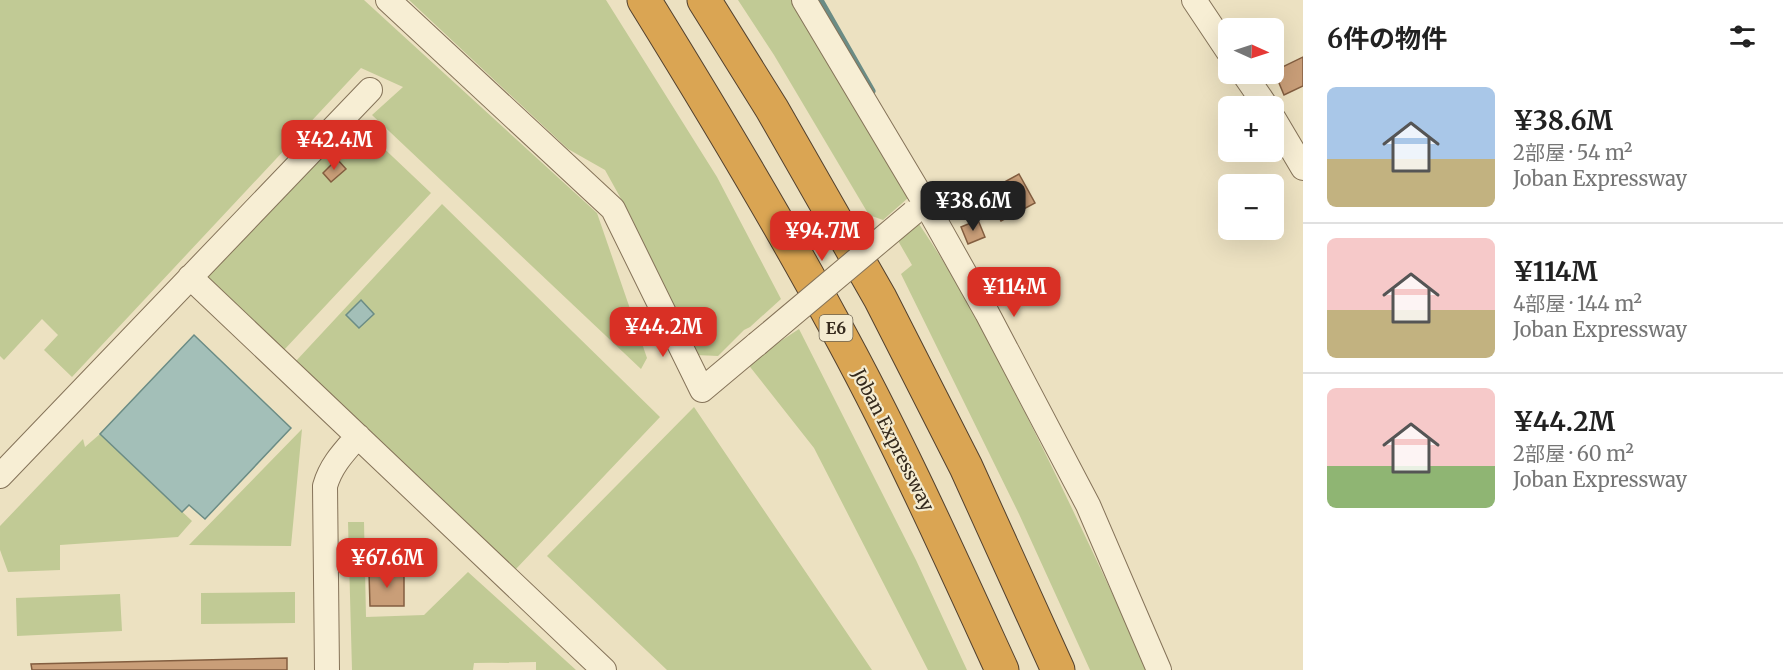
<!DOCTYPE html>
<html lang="ja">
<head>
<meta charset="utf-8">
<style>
  :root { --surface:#fff; --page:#f2f2f2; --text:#222; --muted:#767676; --line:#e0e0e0; --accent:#d93025 }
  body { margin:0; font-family:Merriweather,"Noto Sans JP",serif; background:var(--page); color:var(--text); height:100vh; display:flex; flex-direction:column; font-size:22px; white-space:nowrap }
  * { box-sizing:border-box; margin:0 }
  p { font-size:20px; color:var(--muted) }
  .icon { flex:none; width:33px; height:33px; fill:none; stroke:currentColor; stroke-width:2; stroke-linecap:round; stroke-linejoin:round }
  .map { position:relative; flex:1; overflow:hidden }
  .sheet { display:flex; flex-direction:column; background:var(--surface); width:480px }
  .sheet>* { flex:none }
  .needle { width:39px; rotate:93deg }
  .fabs { position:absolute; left:1218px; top:18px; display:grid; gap:12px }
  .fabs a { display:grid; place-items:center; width:66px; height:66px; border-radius:9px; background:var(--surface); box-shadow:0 6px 24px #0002; font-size:30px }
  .price { position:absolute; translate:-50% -51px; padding:0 14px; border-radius:12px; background:var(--accent); color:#fff; font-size:20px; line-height:39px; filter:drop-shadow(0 2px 3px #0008) }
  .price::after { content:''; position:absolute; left:50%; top:36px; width:18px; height:14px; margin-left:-9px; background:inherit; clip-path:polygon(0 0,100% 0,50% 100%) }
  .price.current { background:#222; color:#fff }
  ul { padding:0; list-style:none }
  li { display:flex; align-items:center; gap:18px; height:150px; padding:0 24px }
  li+li { border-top:2px solid var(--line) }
  li span { display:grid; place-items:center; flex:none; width:168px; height:120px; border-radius:9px; color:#555 }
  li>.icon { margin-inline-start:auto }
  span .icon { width:72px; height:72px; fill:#fffc; stroke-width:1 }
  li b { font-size:26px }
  h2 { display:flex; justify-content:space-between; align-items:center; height:72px; padding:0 24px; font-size:26px }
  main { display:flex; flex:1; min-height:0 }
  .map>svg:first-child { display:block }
</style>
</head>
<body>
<main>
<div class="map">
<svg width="1303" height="670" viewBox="0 0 1303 670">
  <rect width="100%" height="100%" fill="#ece1c1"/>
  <path fill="#c1ca95" d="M0 0H364L597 213 647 358 641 369 372 115 403 87 361 68 72 377 44 350 58 335 42 319 4 360 0 356Z
    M409 0H606L717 177 781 299 750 327 744 330 718 356 696 355 630 215 605 170 568 149Z
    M738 0H792L906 190 908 198 883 220 869 215 774 55Z
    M355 121 431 193 284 350 205 277Z
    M442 204 660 417 515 570 296 361Z
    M919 224C956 278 986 336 1016 395 1062 485 1105 578 1148 670H1090L1019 514 901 274 912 265 897 239Z
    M799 329 916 560 967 670H928L814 448 747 363Z
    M694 407 872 670H667L547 556Z
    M302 429 291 546 189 545Z
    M100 434 192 521 178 537 60 545V570L8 572 0 550V526L83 439 85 447Z
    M348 522H364L366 617 424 615 468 572 576 670H536V662L474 663 473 670H352Z
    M295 592V623L201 624V593Z
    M120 594 122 631 17 636 16 598Z"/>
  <path fill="#a3bfb8" stroke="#6b8c85" stroke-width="1.5" d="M361 300 374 314 359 328 346 315Z
    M194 335 291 428 205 519 189 505 182 512 100 434Z"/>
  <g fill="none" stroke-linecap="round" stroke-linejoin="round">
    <path stroke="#6b8c85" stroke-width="7" d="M820 0 872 91"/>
  </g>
  <path fill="#c99e78" stroke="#835e40" stroke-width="1.5" d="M1303 57V86L1284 95 1274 71Z
    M337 159 346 169 331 182 323 173Z
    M1019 174 1035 203 1001 221 986 192Z
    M978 220 985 237 968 244 961 227Z
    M369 572H404V606H370Z
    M287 658V670H32L31 664Z"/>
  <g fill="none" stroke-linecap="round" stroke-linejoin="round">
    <g stroke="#857359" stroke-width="26">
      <path id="minor" d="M388 0 613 209 702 390 757 344
        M804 0 928 208 987 313 1088 505 1159 670
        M1194 0 1228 51
        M1244 74 1266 106
        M1274 119 1303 168
        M190 277 604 670
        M0 476 370 90
        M327 670 325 486C331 465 344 452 358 436"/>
    </g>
    <g stroke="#53412e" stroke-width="35">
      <path id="highway" d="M644 0C709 105 773 211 832 320 895 434 948 552 1002 670
        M704 0 772 109 880 298 966 467 1058 670"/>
    </g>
    <use href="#minor" stroke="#f7eed4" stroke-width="24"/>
    <use href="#highway" stroke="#daa553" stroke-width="33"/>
    <g stroke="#857359" stroke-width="26" stroke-linecap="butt">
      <path id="minor-bridge" d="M757 344 913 213"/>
    </g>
    <use href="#minor-bridge" stroke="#f7eed4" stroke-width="24"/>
  </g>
  <g text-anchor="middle" stroke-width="4.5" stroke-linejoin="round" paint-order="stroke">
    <rect fill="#f4ebd0" stroke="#6e6453" stroke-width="1.5" x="819.5" y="315" width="33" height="26" rx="4.5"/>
    <g font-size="16" font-weight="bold" fill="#352a1d">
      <text x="836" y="334">E6</text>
    </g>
    <g font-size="18" fill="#352a1d" stroke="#f4ebd0">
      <text transform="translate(893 440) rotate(63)" y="6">Joban Expressway</text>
    </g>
  </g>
</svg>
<div class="fabs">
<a><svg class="needle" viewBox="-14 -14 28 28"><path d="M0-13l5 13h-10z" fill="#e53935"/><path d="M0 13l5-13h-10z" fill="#767676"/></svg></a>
<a>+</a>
<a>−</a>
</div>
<b class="price" style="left:334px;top:171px">¥42.4M</b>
<b class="price current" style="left:973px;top:232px">¥38.6M</b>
<b class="price" style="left:822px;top:262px">¥94.7M</b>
<b class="price" style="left:1014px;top:318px">¥114M</b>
<b class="price" style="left:663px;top:358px">¥44.2M</b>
<b class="price" style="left:387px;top:589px">¥67.6M</b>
</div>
<section class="sheet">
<h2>6件の物件<svg class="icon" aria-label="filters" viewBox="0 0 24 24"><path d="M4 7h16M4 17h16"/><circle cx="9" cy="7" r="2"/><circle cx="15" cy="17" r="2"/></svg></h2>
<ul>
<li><span style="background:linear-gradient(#a9c7e8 60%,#c2b280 0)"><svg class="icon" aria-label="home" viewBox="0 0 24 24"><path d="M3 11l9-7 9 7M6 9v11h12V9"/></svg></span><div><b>¥38.6M</b><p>2部屋 · 54 m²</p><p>Joban Expressway</p></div></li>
<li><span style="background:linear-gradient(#f6c9c9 60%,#c2b280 0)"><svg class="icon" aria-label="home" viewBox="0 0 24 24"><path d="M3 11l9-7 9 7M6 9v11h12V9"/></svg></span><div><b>¥114M</b><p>4部屋 · 144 m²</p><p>Joban Expressway</p></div></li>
<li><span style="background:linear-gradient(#f6c9c9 65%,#8fb573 0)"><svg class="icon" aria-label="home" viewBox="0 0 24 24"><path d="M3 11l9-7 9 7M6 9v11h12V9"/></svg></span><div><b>¥44.2M</b><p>2部屋 · 60 m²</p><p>Joban Expressway</p></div></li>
</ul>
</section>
</main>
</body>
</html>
